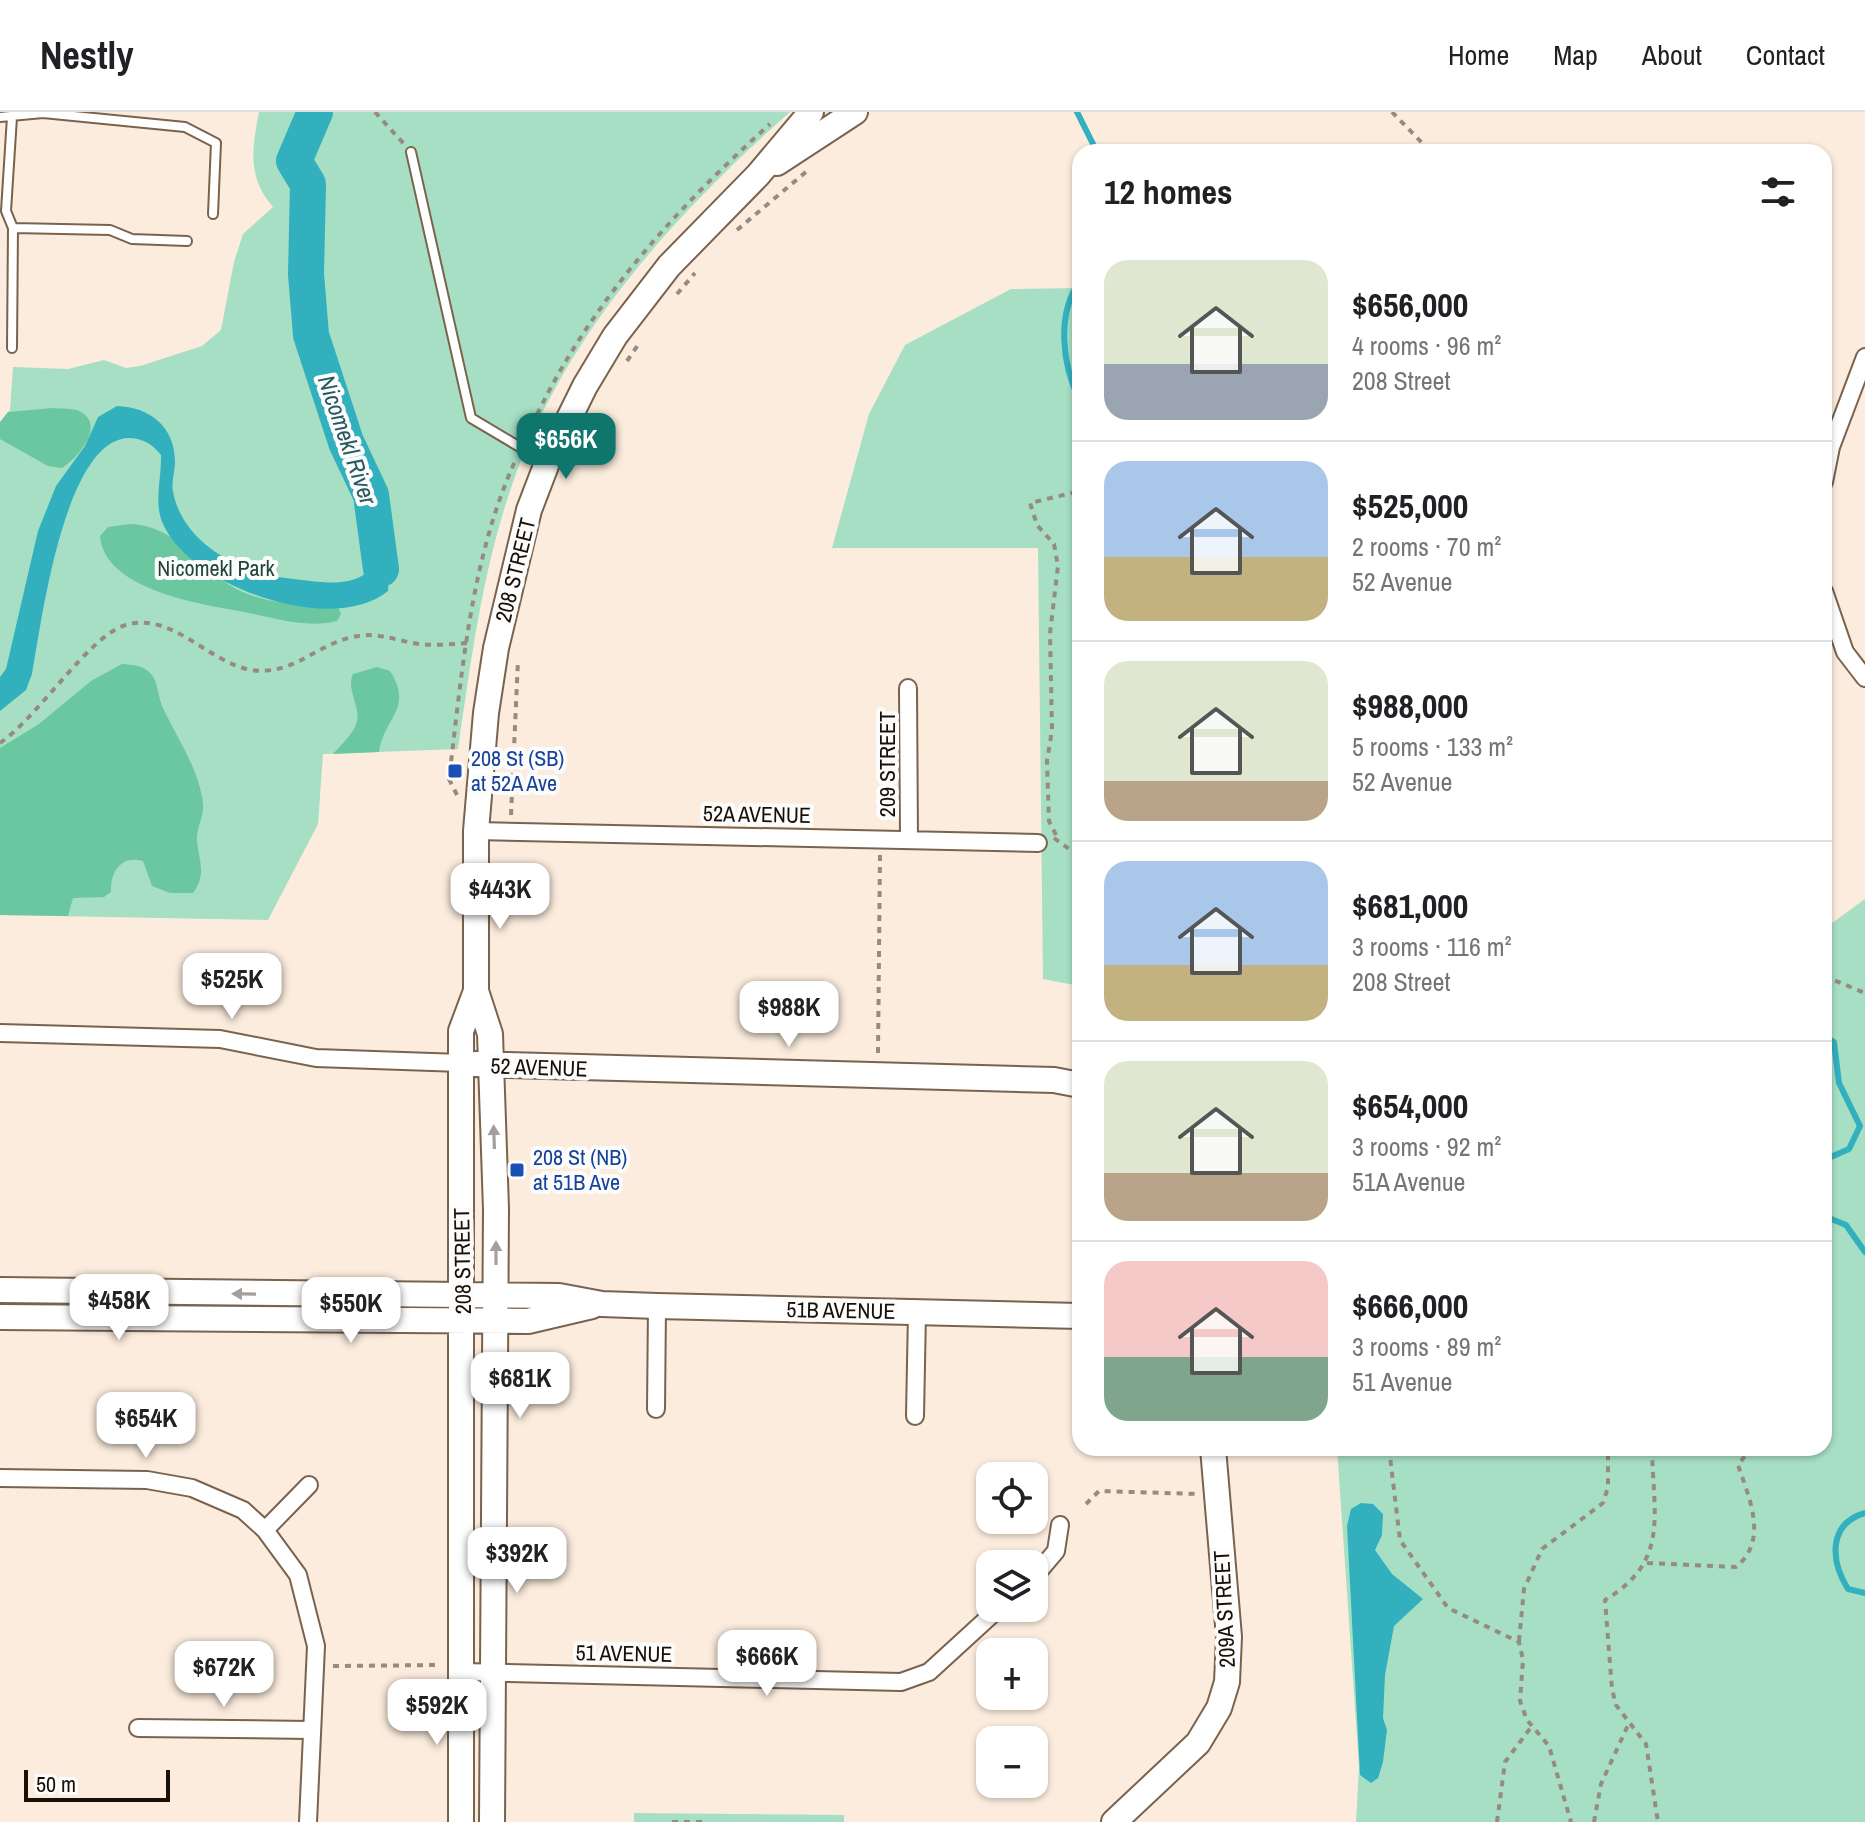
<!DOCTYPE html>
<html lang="en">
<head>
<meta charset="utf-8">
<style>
  :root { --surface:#fff; --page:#f6f6f6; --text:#202124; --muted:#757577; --line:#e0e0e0; --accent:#0f766e }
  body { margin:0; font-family:"Archivo Narrow",sans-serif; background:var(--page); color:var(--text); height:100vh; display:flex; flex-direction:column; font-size:30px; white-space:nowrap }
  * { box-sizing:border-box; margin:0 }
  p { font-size:26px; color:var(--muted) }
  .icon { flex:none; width:44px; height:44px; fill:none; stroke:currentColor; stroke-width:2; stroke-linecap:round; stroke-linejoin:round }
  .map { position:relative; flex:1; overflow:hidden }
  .details { position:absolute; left:1072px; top:32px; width:760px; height:1312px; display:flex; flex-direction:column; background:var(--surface); border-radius:24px; box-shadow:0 2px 6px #0004 }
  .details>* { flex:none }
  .fabs { position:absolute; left:976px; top:1350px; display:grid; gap:16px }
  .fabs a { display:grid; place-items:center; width:72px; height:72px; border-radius:16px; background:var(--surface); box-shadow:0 2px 6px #0004; font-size:40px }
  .scale { position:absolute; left:24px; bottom:20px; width:146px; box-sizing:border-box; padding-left:8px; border:4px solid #180f07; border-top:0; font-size:22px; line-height:28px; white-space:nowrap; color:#180f07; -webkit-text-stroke:6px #fcfcfc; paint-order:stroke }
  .price { position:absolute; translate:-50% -68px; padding:0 18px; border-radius:16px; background:#fff; color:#222; font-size:26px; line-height:52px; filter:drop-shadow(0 2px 4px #0008) }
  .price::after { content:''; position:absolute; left:50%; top:48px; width:24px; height:18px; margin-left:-12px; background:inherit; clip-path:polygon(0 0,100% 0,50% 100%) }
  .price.active { background:var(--accent); color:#fff }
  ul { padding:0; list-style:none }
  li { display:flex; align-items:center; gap:24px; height:200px; padding:0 32px }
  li+li { border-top:2px solid var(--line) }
  li span { display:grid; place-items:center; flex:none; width:224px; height:160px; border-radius:24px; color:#555 }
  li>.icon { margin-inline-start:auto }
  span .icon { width:96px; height:96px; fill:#fffc; stroke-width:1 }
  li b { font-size:34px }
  h2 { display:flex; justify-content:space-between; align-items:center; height:96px; padding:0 32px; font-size:34px }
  header { display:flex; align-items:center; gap:48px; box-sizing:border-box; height:112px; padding:0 40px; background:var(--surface); border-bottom:2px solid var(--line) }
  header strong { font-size:38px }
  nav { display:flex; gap:44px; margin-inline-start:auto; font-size:28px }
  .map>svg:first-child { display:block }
</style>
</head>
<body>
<header>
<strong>Nestly</strong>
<nav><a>Home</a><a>Map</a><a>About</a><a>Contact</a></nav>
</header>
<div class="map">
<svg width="1865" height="1710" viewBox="0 0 1865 1710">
  <rect width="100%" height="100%" fill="#fbecdd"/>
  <path fill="#a6dfc4" d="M259 0H790C672 105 563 224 511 376 482 461 471 549 458 637L323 642 318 712 268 808 0 803V310L10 298 13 255 68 257 104 248 126 256 140 254 202 234 221 218 234 150 243 122 273 95C247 65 252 37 259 0Z
    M1080 176V874L1043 867 1038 436H832L869 302 905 233 1011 177Z
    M1865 787V1710H1356L1359 1654 1337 1336H1824V817Z
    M634 1701 844 1703V1710H634Z"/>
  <path fill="#6ac79f" d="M53 296C61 297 73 296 79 299 107 312 78 346 62 356L48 354 0 327V310L8 300Z
    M130 412C182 414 198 461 245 481 274 493 307 493 338 495L341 502 337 509C304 517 272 505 239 499 199 492 104 477 100 424L108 415Z
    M122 552C132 553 144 553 151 562 158 569 158 586 163 596 177 626 200 659 203 692 204 705 196 716 197 729 199 750 207 762 193 781H170L152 774 143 749C121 743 110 760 111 780L104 785 73 786 68 804 0 803V636L39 612 91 569Z
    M377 555 390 559C414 597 384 605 379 640L333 642C340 634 350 625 355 615 364 597 345 579 353 562Z"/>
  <path fill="#32b0be" d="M117 294C149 295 175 314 175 350 175 360 171 370 173 380 184 434 243 462 293 467 315 469 345 476 365 462L369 447 362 409 378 411 389 450 388 479C333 524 196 476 165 416 152 393 162 367 161 343 152 332 144 327 130 326 64 325 41 514 32 562L26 578 0 599V565L6 557 38 419 56 374 85 334 98 305Z
    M1361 1391 1373 1392 1383 1402 1382 1423 1375 1438 1392 1462 1423 1487 1394 1514 1385 1563 1383 1606 1387 1618 1383 1650 1378 1666 1371 1671 1360 1663 1347 1414 1351 1397Z"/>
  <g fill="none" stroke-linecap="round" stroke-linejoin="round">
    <path stroke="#32b0be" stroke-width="6" d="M1077 0 1097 40
      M1140 40H1168
      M1080 169C1056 202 1062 253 1080 289
      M1824 924 1834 930 1839 971 1860 1014 1849 1037 1824 1048
      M1824 1104 1846 1113 1865 1140
      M1865 1401C1827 1412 1831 1450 1848 1477L1865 1481"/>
    <path stroke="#32b0be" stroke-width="36" d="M315 0 294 49 308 72 306 162 311 223 346 330 371 383 381 457"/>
    <g stroke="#7a634d" stroke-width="12">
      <path id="lane" d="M0 5 43 1 185 15 216 31 213 102
        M12 5 6 99 13 116 12 236
        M411 40 471 306 545 350
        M13 116 110 118 132 127 187 129"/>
    </g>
    <g stroke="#7a634d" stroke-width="20">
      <path id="street" d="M1824 370 1831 335 1865 245
        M1824 479 1845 540 1865 566
        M908 576 909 728
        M476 719 1038 731
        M0 921 220 927 316 946 461 951
        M656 1297 657 1194
        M915 1304 917 1200
        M0 1366 147 1368 192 1376 243 1398 265 1418 298 1463 316 1534 308 1710
        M265 1418 309 1373
        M1034 1465 1056 1439 1060 1413
        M461 1560 901 1570 929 1560 999 1496
        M138 1616 310 1618"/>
    </g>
    <g stroke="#7a634d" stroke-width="28">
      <path id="secondary" d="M777 51 855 0
        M475 952 1054 968 1080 973
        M0 1178 559 1184 602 1192 657 1194 1080 1204
        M0 1205 528 1209 592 1194
        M461 1710V919L476 879
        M492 1710 496 1097 490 922 476 879V719L486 601 496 536 529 398 547 351 585 274 615 224 669 154 758 63 811 0
        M1114 1710 1198 1631 1219 1596 1227 1570 1229 1525 1213 1336"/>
    </g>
    <path stroke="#978b7f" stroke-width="4" stroke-dasharray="6 6" stroke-linecap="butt" d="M375 0 404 32
      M1392 0 1431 40
      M737 118 807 59
      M677 182 695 161
      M627 249 640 230
      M527 324C582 200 670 102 770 12
      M0 631C38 605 87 527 123 514 170 497 207 550 251 558 293 564 315 533 353 525 376 519 397 529 419 532 435 534 452 532 468 531
      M457 683 449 667C462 560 471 445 516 347
      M511 703 518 548
      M1056 723 1049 709 1047 649 1052 618 1050 521 1058 454 1054 432 1037 413 1030 391 1080 379
      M1054 726 1080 745
      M1824 864 1865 881
      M878 941 880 742
      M1389 1336 1400 1428 1448 1496 1519 1530 1523 1548 1520 1589 1527 1608 1549 1634 1571 1710
      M1652 1336C1653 1403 1670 1449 1605 1488L1612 1577 1616 1593 1646 1632 1658 1710
      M1086 1392 1099 1379 1199 1382
      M1647 1451 1736 1455C1769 1428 1749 1386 1738 1353L1751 1336
      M1519 1529 1524 1477 1542 1437 1603 1391 1608 1375V1336
      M333 1554 440 1553
      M672 1710H704
      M1497 1710 1505 1650 1532 1614
      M1594 1710 1601 1672 1629 1611"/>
    <use href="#lane" stroke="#fff" stroke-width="8"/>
    <use href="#street" stroke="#fff" stroke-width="16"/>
    <use href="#secondary" stroke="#fff" stroke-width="24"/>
  </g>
  <defs><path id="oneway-solid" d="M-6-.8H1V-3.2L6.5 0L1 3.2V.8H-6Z" transform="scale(2)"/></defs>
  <g fill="#a39f9c">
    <use href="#oneway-solid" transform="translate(494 1025) rotate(-92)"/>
    <use href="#oneway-solid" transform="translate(496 1141) rotate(-90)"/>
    <use href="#oneway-solid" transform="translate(244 1182) rotate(-179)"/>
  </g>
  <g fill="#1a4fb4" stroke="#fcfcfc" stroke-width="3">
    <rect x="447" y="651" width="16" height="16" rx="4"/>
    <rect x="509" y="1050" width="16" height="16" rx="4"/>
  </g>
  <g text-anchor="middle" stroke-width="8" stroke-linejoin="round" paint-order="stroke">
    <g font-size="22" fill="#1e4635" stroke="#fcfcfc">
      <text x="216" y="464">Nicomekl Park</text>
    </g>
    <g font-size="22" fill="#180f07" stroke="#fcfcfc">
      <text transform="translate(515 458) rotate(-76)" y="8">208 STREET</text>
      <text transform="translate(887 652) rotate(-90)" y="8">209 STREET</text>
      <text transform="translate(757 702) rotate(1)" y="8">52A AVENUE</text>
      <text transform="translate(539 955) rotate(2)" y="8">52 AVENUE</text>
      <text transform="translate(462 1149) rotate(-91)" y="8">208 STREET</text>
      <text transform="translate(841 1198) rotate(1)" y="8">51B AVENUE</text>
      <text transform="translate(1224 1497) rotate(-93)" y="8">209A STREET</text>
      <text transform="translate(624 1541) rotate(1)" y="8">51 AVENUE</text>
    </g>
    <g font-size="22" fill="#164399" stroke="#fcfcfc" text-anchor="start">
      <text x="471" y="654">208 St (SB)<tspan x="471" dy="25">at 52A Ave</tspan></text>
      <text x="533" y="1053">208 St (NB)<tspan x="533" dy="25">at 51B Ave</tspan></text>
    </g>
    <g font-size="24" font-style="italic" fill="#275a60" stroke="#fcfcfc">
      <text transform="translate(347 328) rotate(71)" y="8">Nicomekl River</text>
    </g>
  </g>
</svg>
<div class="fabs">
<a><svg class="icon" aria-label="locate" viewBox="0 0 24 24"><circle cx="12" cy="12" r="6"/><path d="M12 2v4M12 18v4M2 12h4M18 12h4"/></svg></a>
<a><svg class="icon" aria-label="layers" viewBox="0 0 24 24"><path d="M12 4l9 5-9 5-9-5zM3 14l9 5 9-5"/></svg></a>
<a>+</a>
<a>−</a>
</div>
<div class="scale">50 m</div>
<b class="price active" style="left:566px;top:369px">$656K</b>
<b class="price" style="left:500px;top:819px">$443K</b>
<b class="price" style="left:232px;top:909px">$525K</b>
<b class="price" style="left:789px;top:937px">$988K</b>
<b class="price" style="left:119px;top:1230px">$458K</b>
<b class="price" style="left:351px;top:1233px">$550K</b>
<b class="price" style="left:520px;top:1308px">$681K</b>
<b class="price" style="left:146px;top:1348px">$654K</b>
<b class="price" style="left:517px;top:1483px">$392K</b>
<b class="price" style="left:767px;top:1586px">$666K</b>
<b class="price" style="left:224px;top:1597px">$672K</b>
<b class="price" style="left:437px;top:1635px">$592K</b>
<section class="details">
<h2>12 homes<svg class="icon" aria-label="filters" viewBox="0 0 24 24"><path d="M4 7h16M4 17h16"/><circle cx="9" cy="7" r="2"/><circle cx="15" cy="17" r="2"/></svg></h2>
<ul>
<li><span style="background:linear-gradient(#dfe7d0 65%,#9aa5b1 0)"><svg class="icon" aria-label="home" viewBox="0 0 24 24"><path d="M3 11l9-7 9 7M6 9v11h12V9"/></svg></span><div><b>$656,000</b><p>4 rooms · 96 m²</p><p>208 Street</p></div></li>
<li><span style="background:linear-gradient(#a9c7e8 60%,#c2b280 0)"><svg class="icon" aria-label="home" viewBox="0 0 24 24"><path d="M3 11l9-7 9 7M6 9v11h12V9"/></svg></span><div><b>$525,000</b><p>2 rooms · 70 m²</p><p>52 Avenue</p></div></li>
<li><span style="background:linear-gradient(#dfe7d0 75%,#b9a48a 0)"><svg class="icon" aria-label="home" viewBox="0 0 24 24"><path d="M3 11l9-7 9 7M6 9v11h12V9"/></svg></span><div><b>$988,000</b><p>5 rooms · 133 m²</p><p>52 Avenue</p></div></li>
<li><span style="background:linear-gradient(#a9c7e8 65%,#c2b280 0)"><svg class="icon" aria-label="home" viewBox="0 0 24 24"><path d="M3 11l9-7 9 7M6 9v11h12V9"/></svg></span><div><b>$681,000</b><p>3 rooms · 116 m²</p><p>208 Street</p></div></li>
<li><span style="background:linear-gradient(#dfe7d0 70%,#b9a48a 0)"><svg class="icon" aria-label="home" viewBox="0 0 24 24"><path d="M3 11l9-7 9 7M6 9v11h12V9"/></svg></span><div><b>$654,000</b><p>3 rooms · 92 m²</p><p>51A Avenue</p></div></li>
<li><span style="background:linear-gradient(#f6c9c9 60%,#7fa58c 0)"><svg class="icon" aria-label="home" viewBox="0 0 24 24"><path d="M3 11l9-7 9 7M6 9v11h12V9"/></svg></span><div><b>$666,000</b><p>3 rooms · 89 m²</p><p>51 Avenue</p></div></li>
</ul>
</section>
</div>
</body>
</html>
